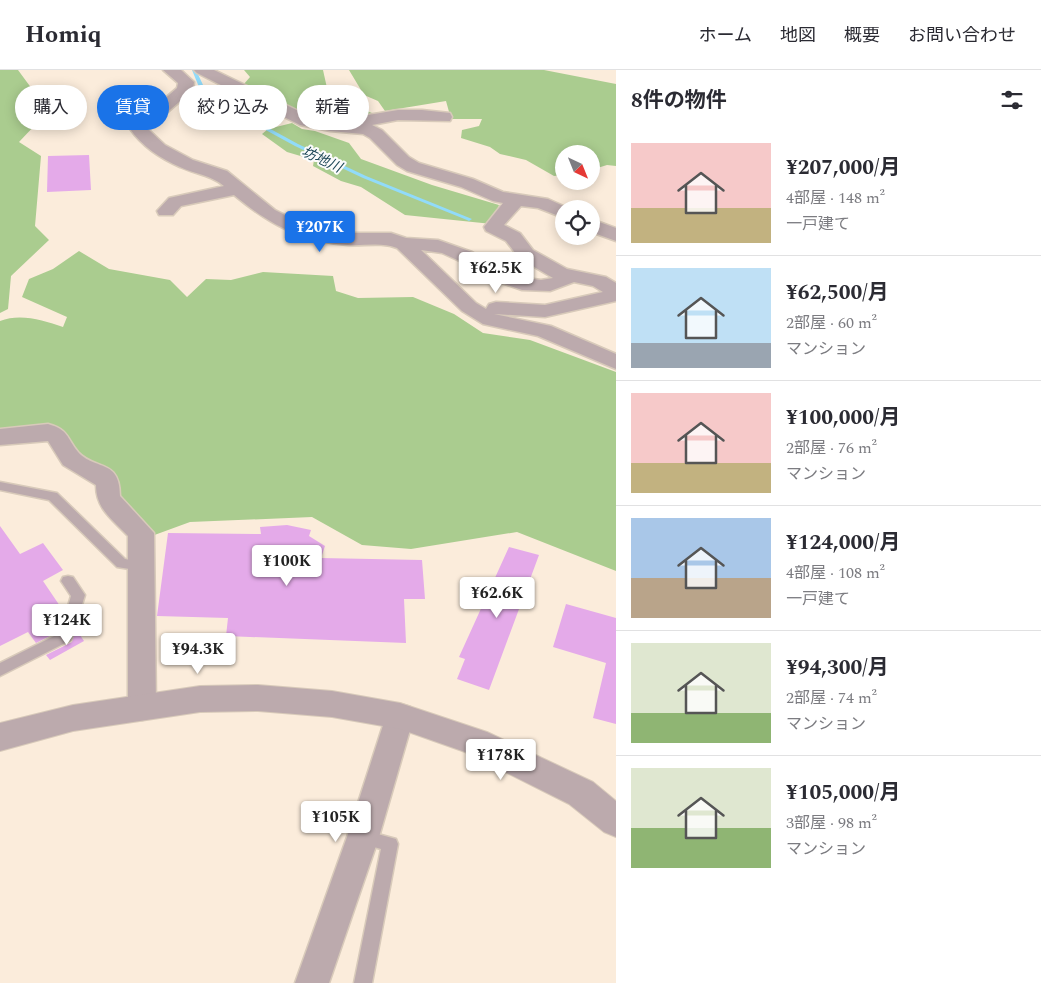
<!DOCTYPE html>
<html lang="ja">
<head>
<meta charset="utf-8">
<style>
  :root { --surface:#fff; --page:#f2f2f3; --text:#2b2b33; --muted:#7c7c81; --line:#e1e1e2; --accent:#1a73e8 }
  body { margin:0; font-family:Spectral,"Noto Sans JP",serif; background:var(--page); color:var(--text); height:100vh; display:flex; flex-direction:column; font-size:19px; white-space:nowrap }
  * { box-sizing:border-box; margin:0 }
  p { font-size:16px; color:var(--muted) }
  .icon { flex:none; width:28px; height:28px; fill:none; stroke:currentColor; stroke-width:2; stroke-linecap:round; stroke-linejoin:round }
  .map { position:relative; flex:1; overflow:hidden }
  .side { display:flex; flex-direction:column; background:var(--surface); width:425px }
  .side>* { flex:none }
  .banner { position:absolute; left:15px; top:15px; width:475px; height:45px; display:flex; gap:10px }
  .needle { width:32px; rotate:137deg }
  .controls { position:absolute; left:555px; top:75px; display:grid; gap:10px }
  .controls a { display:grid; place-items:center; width:45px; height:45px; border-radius:50%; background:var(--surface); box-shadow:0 2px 12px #0003; font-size:25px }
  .price { position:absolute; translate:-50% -42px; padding:0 11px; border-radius:5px; background:#fff; color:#222; font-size:16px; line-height:32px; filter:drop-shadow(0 1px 2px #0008) }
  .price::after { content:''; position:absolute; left:50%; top:30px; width:15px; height:11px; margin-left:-8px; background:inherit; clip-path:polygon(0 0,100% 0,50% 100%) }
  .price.selected { background:var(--accent); color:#fff }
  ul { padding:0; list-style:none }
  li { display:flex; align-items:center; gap:15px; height:125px; padding:0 15px }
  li+li { border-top:1px solid var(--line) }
  li span { display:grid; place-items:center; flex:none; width:140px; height:100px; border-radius:0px; color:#555 }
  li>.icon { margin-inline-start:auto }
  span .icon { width:60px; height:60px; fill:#fffc; stroke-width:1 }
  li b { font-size:21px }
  h2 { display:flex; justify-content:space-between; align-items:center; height:60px; padding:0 15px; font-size:21px }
  .tag { padding:0 18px; border-radius:22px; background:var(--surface); box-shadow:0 2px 12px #0003; font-size:18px; line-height:45px }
  .tag.selected { background:var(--accent); color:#fff }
  header { display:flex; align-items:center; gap:30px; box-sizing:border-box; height:70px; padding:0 25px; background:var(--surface); border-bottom:1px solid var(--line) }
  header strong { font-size:24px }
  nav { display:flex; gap:28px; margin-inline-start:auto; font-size:18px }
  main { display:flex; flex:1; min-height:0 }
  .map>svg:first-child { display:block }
</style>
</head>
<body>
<header>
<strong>Homiq</strong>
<nav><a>ホーム</a><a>地図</a><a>概要</a><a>お問い合わせ</a></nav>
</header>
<main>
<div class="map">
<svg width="616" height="913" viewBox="0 0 616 913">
  <rect width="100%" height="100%" fill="#fbecdb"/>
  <path fill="#aacc8f" d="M0 0H18L32 19 47 33 37 53 19 72 41 86 35 156 49 170 11 206 8 239 0 243Z
    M244 0H323L327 18 344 32 372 43C360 49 349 55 335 54 304 52 271 28 244 14L250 7Z
    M349 0H544L616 14V96L607 95 591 100V84H564V105L554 106 526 90 500 84 490 77 461 68 462 60 479 56 482 49H451L446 31 385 41 378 31 364 25Z
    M292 53 302 59 315 61 349 73 361 89 432 115 499 135 492 154 405 145 361 117 341 111 313 96 314 90 287 82 262 64 268 59Z
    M79 181 109 199 170 210 187 227 206 209 231 210 263 202 333 206 336 221 358 228 413 227 454 244 483 263 530 270 616 302V501L517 462 411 479 362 475 312 447 190 452 149 467 55 367H0V251C20 243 43 250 63 257L67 247 22 227 29 209 53 199Z"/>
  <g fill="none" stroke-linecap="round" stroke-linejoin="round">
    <path fill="#91dbfa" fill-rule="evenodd" d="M192 0H196L203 15 234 37 265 56 298 74 366 106 472 149 469 151 467 150 363 108 295 76 262 58 230 39 199 17Z"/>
  </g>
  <path fill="#e4aae9" d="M89 85 91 120 47 122 48 86Z
    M287 455 311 460 309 466 325 476 321 488 422 490 425 529H404L406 573 226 566 228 548 157 546 168 463 261 464 260 457Z
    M0 456 20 484 43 473 63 500 43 511 64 542 58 562 36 573 28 562 0 576Z
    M509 477 539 485 489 620 457 609 465 589 459 587Z
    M566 534 616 548V654L593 648 606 593 553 577Z
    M76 559 84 571 50 590 46 585 72 572Z"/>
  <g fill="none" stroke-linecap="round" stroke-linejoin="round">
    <g stroke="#d8caba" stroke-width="3">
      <path id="service" d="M0 412 57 423 125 489 147 493 148 496 147 499 142 501 117 497 49 430 0 420Z
        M68 506 73 507 85 525 71 570 0 606V593L60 563 71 526 61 511 63 507Z
        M363 760 396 769 398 774 372 913H354L381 779 357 772 355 767 357 762Z"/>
    </g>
    <g stroke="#d8caba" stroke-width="3">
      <path id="minor" d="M163 0H181L194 12 193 20 148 59 165 75 193 90 227 101 275 140 307 156 346 163H391L406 168 438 170 472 182 501 200 519 207 541 210 553 208 519 188 506 171 486 161 484 157 503 133 493 131 461 117 407 101 397 95 370 68 363 64 330 61 300 55 197 3 194 0H214L311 47 330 51 351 53 368 45 398 40H422L450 43 452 47 450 51 398 50 372 55 382 60 409 87 419 93 473 109 503 122 548 129 570 139H564V148L538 138 521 136 504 155 520 163 533 180 567 199 606 207 616 213V231L545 247 494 244 551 256 616 284V299L538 266 483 254 462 241 397 178C382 172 364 176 348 175 301 172 269 154 234 125L181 136 173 145H159L157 141 169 128 224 116C211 105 195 104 180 97 161 89 142 76 130 59L177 18 178 13ZM421 180 442 183 466 194 487 208 522 220 550 221 574 212 593 216 603 222 545 235 496 232 489 234 486 239 476 233Z
        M591 149 616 158V171L591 162Z
        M48 354C69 360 66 367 78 382 95 401 120 388 120 426L154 463 156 638 152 647 142 650 132 647 128 638V466C112 449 96 439 96 415L63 395 48 371 0 375V359Z
        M400 634 410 637 414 646 379 767 329 913H295L347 767 386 646 390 637Z"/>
    </g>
    <g stroke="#d8caba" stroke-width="2">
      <path id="tertiary" d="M258 615 332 621 400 633 487 662 593 712 616 731V767L604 762 569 734 465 682 400 659 332 647 258 641 200 642 73 661 0 681V653L73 635 200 616Z"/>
    </g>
    <use href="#service" fill="#bcaaad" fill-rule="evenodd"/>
    <use href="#minor" fill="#bcaaad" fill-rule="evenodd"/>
    <use href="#tertiary" fill="#bcaaad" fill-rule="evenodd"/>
  </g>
  <g text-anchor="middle" stroke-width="4" stroke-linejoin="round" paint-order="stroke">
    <g font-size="14" font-style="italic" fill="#1b4656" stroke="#fcfcfc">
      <text transform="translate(322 89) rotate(25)" y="5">坊地川</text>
    </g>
  </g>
</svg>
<div class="controls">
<a><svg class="needle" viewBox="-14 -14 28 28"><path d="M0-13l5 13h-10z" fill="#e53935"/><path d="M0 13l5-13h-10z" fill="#7c7c81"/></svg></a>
<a><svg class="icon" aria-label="locate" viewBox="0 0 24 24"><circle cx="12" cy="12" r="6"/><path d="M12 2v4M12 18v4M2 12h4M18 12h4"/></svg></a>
</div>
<b class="price selected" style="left:320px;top:183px">¥207K</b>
<b class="price" style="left:496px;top:224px">¥62.5K</b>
<b class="price" style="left:287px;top:517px">¥100K</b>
<b class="price" style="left:497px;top:549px">¥62.6K</b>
<b class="price" style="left:67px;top:576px">¥124K</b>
<b class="price" style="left:198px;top:605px">¥94.3K</b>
<b class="price" style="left:501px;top:711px">¥178K</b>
<b class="price" style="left:336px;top:773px">¥105K</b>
<div class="banner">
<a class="tag">購入</a>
<a class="tag selected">賃貸</a>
<a class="tag">絞り込み</a>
<a class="tag">新着</a>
</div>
</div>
<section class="side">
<h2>8件の物件<svg class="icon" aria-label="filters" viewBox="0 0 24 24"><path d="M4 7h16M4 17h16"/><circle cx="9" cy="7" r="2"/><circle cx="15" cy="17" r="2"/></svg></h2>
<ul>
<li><span style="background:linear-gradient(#f6c9c9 65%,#c2b280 0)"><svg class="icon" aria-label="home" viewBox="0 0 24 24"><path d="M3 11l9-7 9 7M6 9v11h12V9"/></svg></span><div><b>¥207,000/月</b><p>4部屋 · 148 m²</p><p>一戸建て</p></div></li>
<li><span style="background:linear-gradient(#bfe0f5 75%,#9aa5b1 0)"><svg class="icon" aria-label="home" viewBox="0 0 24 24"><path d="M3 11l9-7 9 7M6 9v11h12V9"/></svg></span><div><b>¥62,500/月</b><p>2部屋 · 60 m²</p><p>マンション</p></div></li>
<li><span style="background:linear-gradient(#f6c9c9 70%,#c2b280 0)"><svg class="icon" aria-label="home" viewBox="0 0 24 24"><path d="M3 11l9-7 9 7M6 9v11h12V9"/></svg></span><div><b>¥100,000/月</b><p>2部屋 · 76 m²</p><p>マンション</p></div></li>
<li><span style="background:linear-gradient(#a9c7e8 60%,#b9a48a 0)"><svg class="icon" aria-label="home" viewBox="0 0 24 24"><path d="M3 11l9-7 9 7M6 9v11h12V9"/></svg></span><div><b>¥124,000/月</b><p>4部屋 · 108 m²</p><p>一戸建て</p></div></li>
<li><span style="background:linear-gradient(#dfe7d0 70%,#8fb573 0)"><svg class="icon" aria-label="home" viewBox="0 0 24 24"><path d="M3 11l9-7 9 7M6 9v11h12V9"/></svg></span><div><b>¥94,300/月</b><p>2部屋 · 74 m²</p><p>マンション</p></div></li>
<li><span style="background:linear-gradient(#dfe7d0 60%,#8fb573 0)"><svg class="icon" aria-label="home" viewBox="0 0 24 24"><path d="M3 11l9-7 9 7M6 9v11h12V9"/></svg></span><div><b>¥105,000/月</b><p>3部屋 · 98 m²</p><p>マンション</p></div></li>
</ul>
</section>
</main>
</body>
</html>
